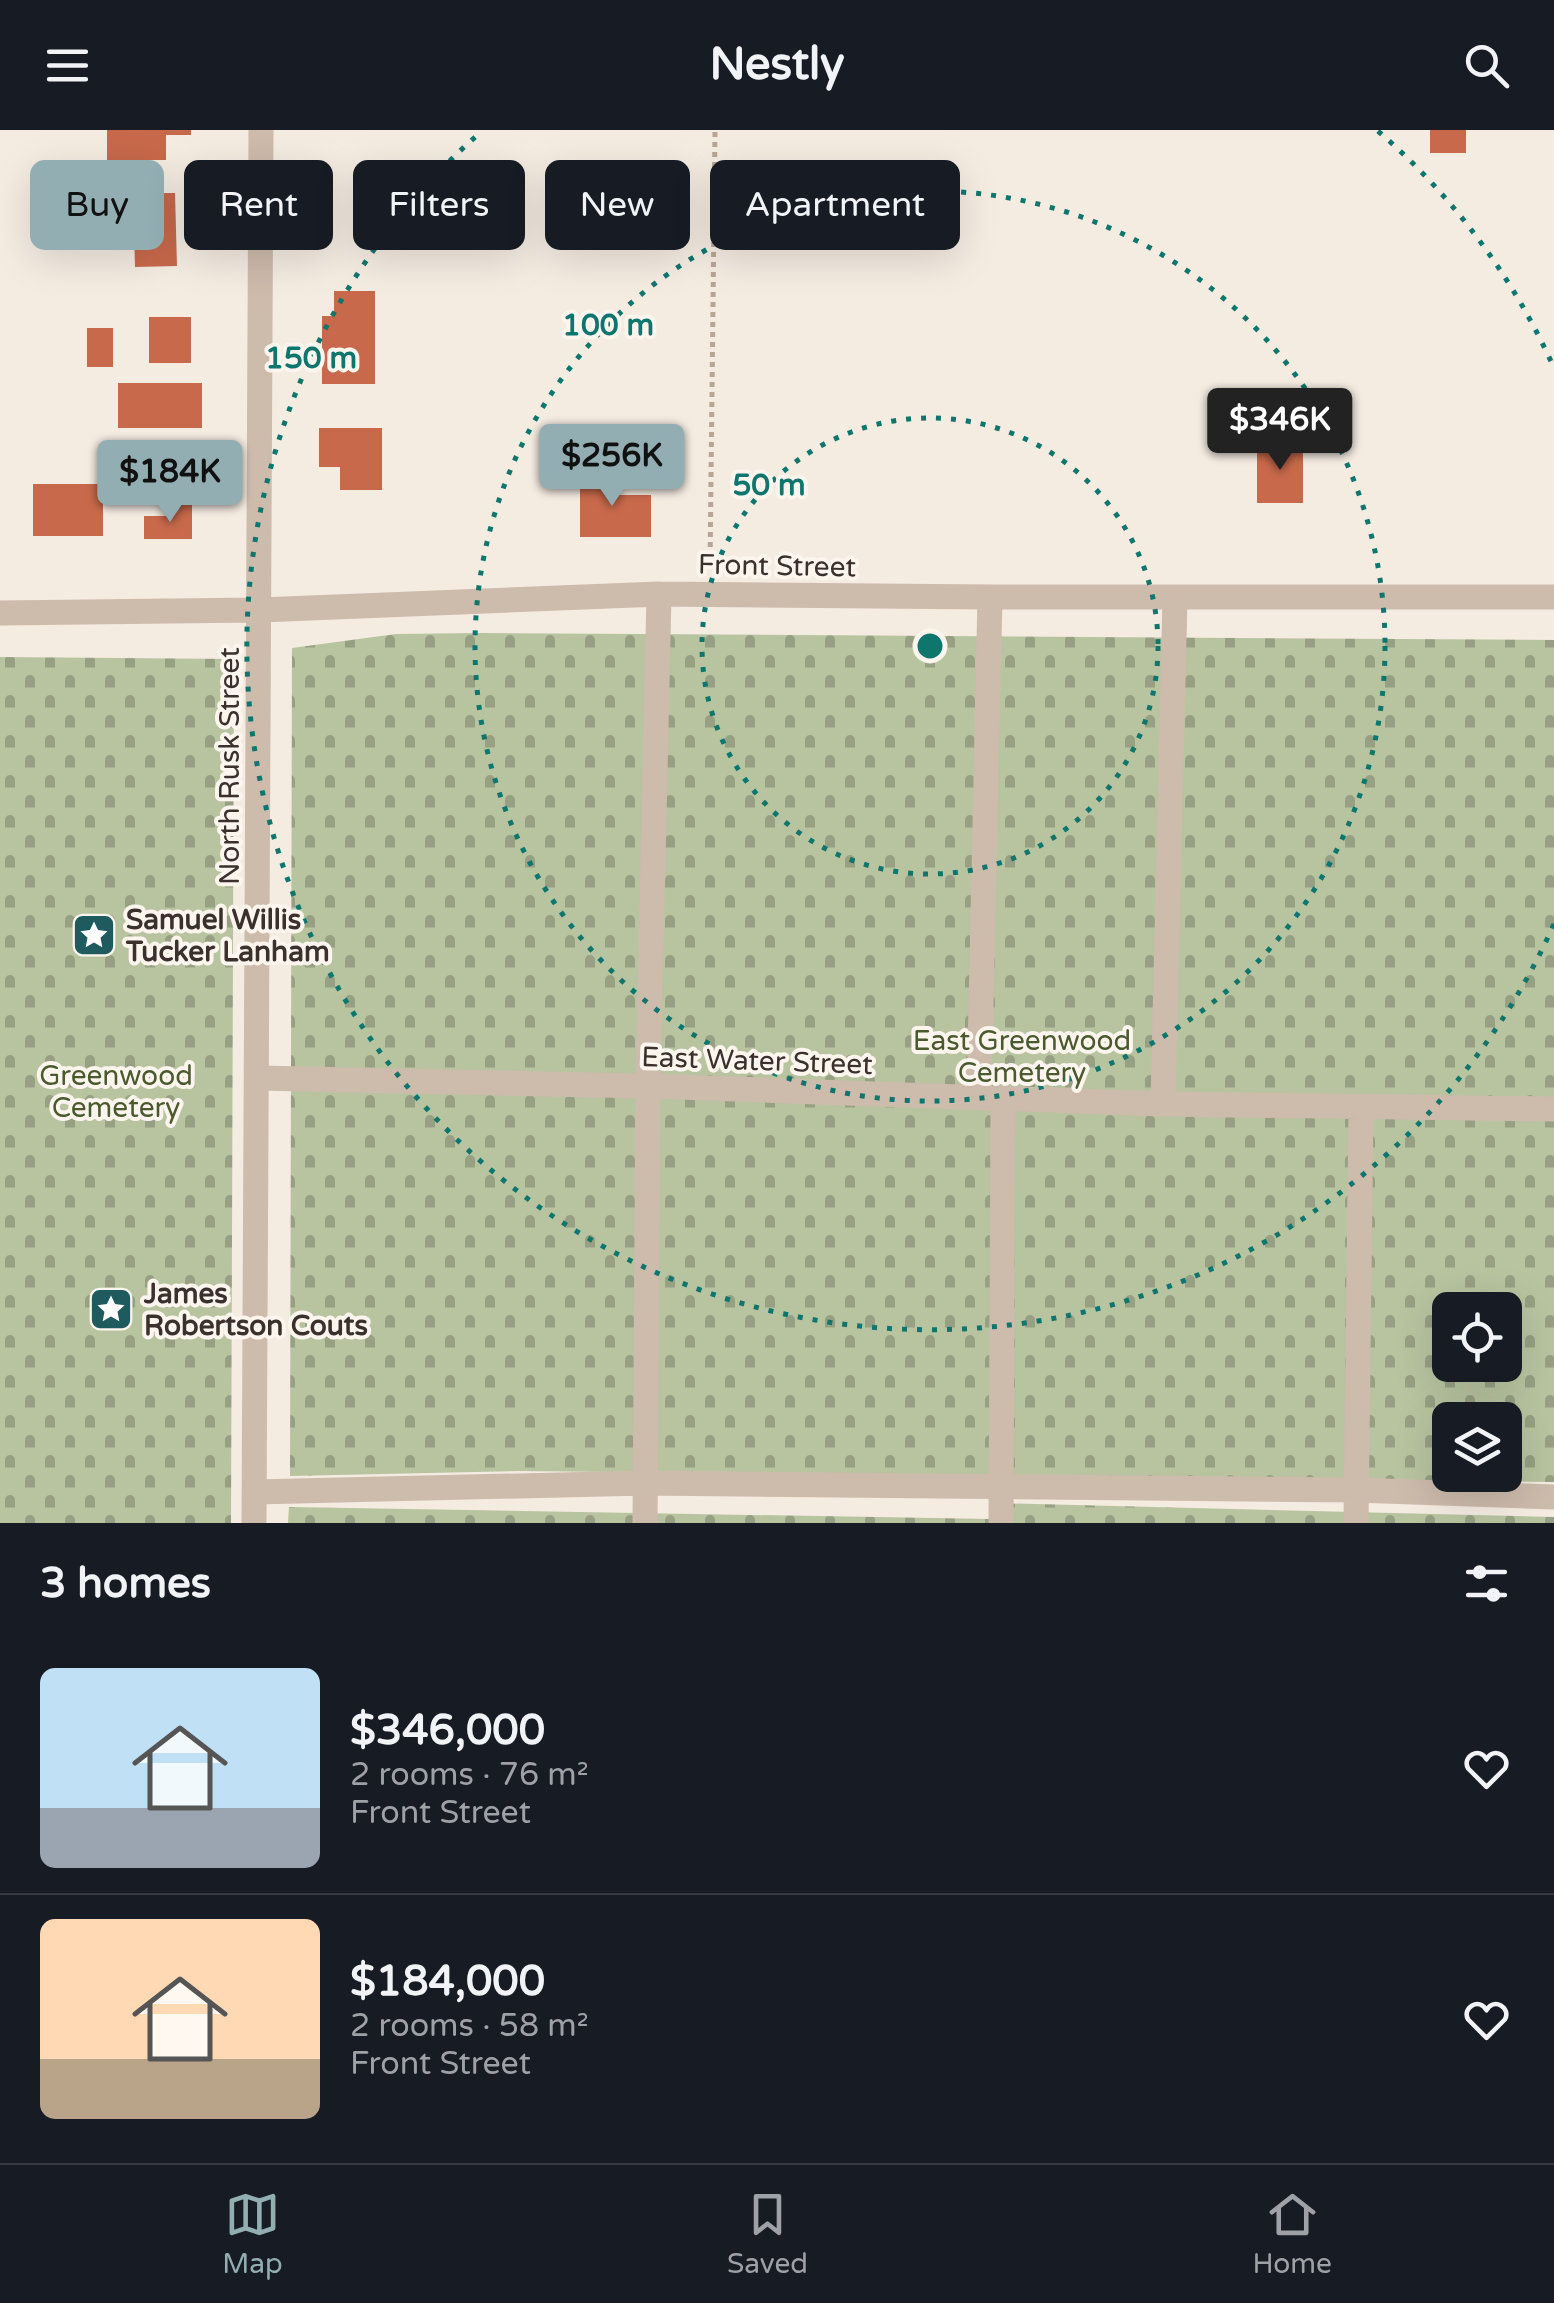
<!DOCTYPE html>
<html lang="en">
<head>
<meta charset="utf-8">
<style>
  :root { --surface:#171b24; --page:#20242c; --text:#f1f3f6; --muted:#9ea1a6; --line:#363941; --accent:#92aeb2 }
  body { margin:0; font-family:"Varela Round",sans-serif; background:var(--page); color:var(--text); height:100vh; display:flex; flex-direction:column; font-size:38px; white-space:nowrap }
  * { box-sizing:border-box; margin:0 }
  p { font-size:32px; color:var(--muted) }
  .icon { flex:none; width:55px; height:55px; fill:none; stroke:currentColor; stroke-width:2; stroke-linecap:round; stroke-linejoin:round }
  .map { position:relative; height:1393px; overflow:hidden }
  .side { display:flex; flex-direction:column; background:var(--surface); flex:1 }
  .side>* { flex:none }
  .hud { position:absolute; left:30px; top:30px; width:1000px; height:90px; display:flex; gap:20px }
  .fabs { position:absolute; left:1432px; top:1162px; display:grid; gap:20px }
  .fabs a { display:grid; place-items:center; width:90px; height:90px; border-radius:15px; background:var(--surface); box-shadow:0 10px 40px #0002; font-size:50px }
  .price { position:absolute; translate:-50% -85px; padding:0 22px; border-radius:10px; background:var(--accent); color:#111; font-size:32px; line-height:65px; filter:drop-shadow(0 2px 5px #0008) }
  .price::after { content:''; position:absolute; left:50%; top:60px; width:30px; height:22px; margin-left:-15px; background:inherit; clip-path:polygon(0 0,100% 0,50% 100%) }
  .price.active { background:#222; color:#fff }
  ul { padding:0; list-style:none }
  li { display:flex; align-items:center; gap:30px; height:250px; padding:0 40px }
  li+li { border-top:2px solid var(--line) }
  li span { display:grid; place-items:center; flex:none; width:280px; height:200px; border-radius:15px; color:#555 }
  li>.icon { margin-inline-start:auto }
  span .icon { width:120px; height:120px; fill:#fffc; stroke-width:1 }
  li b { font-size:42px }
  h2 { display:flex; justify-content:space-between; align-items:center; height:120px; padding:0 40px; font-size:42px }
  .pill { padding:0 35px; border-radius:15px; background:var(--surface); box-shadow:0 10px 40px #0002; font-size:35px; line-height:90px }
  .pill.active { background:var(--accent); color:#111 }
  header { display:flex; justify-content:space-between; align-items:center; height:130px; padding:0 40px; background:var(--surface); font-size:45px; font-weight:800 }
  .menu { display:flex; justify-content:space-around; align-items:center; height:140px; border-top:2px solid var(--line); background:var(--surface); font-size:28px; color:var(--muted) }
  .menu a { display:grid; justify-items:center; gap:5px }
  .menu .active { color:var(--accent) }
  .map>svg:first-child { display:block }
</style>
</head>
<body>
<header><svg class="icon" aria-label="menu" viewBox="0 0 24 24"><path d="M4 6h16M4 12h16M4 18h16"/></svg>Nestly<svg class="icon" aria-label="search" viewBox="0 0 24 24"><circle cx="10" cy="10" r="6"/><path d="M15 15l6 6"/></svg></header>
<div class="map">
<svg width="1554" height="1393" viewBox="0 0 1554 1393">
  <defs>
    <pattern id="cemetery-stones" width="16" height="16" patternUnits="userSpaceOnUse" patternTransform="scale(2.5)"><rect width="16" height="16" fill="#b8c4a0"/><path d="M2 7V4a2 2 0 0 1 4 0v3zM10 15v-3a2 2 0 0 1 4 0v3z" fill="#97a083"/></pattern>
  </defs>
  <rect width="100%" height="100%" fill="#f4ebe1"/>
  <path fill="url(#cemetery-stones)" fill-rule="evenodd" d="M480 503 1554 510V1352L517 1341 290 1346 292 518 396 504ZM1450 1180H1505V1235H1450ZM1450 1290H1505V1345H1450Z
    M0 527 234 529 231 1393H0Z
    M991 1373 1554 1387V1393H288L289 1377 990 1389Z"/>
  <path fill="#c8694b" d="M107 0H191V5H166V30H107Z
    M1430 0H1466V23H1430Z
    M133 63H175L177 136 135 137Z
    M334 161H375V254H322V186H334Z
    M149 187H191V233H149Z
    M87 198H113V237H87Z
    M118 253H202V298H118Z
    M319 298H382V360H340V337H319Z
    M1257 314H1303V373H1257Z
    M580 342H616V365H651V407H580Z
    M33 354H103V406H33Z
    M173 374H192V409H144V386H173Z"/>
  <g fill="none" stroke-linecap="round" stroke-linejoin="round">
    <path stroke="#b9a596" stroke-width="5" stroke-dasharray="5 5" stroke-linecap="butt" d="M710 437 715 0"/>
    <path stroke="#cdbbac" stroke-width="25" d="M0 483 260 480 659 464 990 467H1554
      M257 948 648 956 1163 974 1554 979
      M979 967 990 467
      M1163 974 1175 467
      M254 1362 645 1353 1356 1360 1554 1367
      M254 1393 261 0
      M645 1393 648 956 659 464
      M1001 1393 1003 968
      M1356 1393 1361 977"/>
  </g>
  <g fill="none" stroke="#0f766e" stroke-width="5" stroke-dasharray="5 10">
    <circle cx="930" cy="516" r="228"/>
    <circle cx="930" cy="516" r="455"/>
    <path d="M1554 794A683 683 0 1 1 482 1M1378 1A683 683 0 0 1 1554 238"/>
  </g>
  <defs>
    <g id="sight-square" transform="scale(2.25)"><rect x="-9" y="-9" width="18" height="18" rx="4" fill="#1f5a5e" stroke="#fbf5ee"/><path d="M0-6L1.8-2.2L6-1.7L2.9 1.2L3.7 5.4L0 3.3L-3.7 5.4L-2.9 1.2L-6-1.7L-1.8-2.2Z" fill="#fff"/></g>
  </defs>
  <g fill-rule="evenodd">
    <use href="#sight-square" x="94" y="805"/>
    <use href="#sight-square" x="111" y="1179"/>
  </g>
  <g text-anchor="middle" stroke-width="8" stroke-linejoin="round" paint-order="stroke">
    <g font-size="28" fill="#3b302b" stroke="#fbf5ee">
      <text transform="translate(777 435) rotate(1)" y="10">Front Street</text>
      <text transform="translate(229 636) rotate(-90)" y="10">North Rusk Street</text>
      <text transform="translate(757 930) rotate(2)" y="10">East Water Street</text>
    </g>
    <g font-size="28" font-weight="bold" fill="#3b302b" stroke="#fbf5ee" text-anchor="start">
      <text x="126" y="799">Samuel Willis<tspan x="126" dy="32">Tucker Lanham</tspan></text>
      <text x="144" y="1173">James<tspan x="144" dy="32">Robertson Couts</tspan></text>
    </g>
    <g font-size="28" fill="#4a5a2e" stroke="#fbf5ee">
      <text x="1022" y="920">East Greenwood<tspan x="1022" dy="32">Cemetery</tspan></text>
      <text x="116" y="955">Greenwood<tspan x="116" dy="32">Cemetery</tspan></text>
    </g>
  </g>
  <circle cx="930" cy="516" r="15" fill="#0f766e" stroke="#fbf5ee" stroke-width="5"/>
  <g font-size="30" text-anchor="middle" font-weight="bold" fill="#0f766e" stroke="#fbf5ee" stroke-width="8" stroke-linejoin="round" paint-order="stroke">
    <text x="608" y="205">100 m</text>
    <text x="311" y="238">150 m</text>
    <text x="769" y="365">50 m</text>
  </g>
</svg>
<div class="fabs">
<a><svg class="icon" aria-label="locate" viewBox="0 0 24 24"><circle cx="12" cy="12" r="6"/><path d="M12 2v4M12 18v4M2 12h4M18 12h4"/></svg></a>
<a><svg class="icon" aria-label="layers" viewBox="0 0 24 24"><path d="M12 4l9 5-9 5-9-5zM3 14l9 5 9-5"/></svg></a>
</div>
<b class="price active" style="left:1280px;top:343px">$346K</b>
<b class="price" style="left:612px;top:379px">$256K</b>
<b class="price" style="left:170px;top:395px">$184K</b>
<div class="hud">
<a class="pill active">Buy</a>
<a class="pill">Rent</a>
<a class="pill">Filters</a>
<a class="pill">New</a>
<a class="pill">Apartment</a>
</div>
</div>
<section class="side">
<h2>3 homes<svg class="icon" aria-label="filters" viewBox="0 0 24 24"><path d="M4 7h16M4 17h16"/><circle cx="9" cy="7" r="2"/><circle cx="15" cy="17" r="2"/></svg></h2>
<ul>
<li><span style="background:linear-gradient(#bfe0f5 70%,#9aa5b1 0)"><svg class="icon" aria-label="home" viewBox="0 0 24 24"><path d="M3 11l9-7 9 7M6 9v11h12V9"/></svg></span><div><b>$346,000</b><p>2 rooms · 76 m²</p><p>Front Street</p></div><svg class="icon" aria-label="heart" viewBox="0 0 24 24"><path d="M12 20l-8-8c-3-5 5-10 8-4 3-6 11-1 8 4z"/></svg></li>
<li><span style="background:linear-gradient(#ffd9b3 70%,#b9a48a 0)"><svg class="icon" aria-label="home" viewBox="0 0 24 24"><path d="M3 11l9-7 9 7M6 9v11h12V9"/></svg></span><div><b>$184,000</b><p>2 rooms · 58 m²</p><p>Front Street</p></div><svg class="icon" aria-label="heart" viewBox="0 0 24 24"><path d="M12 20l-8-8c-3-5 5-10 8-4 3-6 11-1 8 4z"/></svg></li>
</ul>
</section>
<nav class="menu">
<a class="active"><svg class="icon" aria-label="map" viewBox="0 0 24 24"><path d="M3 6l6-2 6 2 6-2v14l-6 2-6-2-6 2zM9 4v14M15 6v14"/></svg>Map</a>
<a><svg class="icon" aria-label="saved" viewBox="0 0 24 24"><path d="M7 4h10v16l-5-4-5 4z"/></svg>Saved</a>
<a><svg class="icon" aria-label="home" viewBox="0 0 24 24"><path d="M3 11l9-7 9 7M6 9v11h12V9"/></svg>Home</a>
</nav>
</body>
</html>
